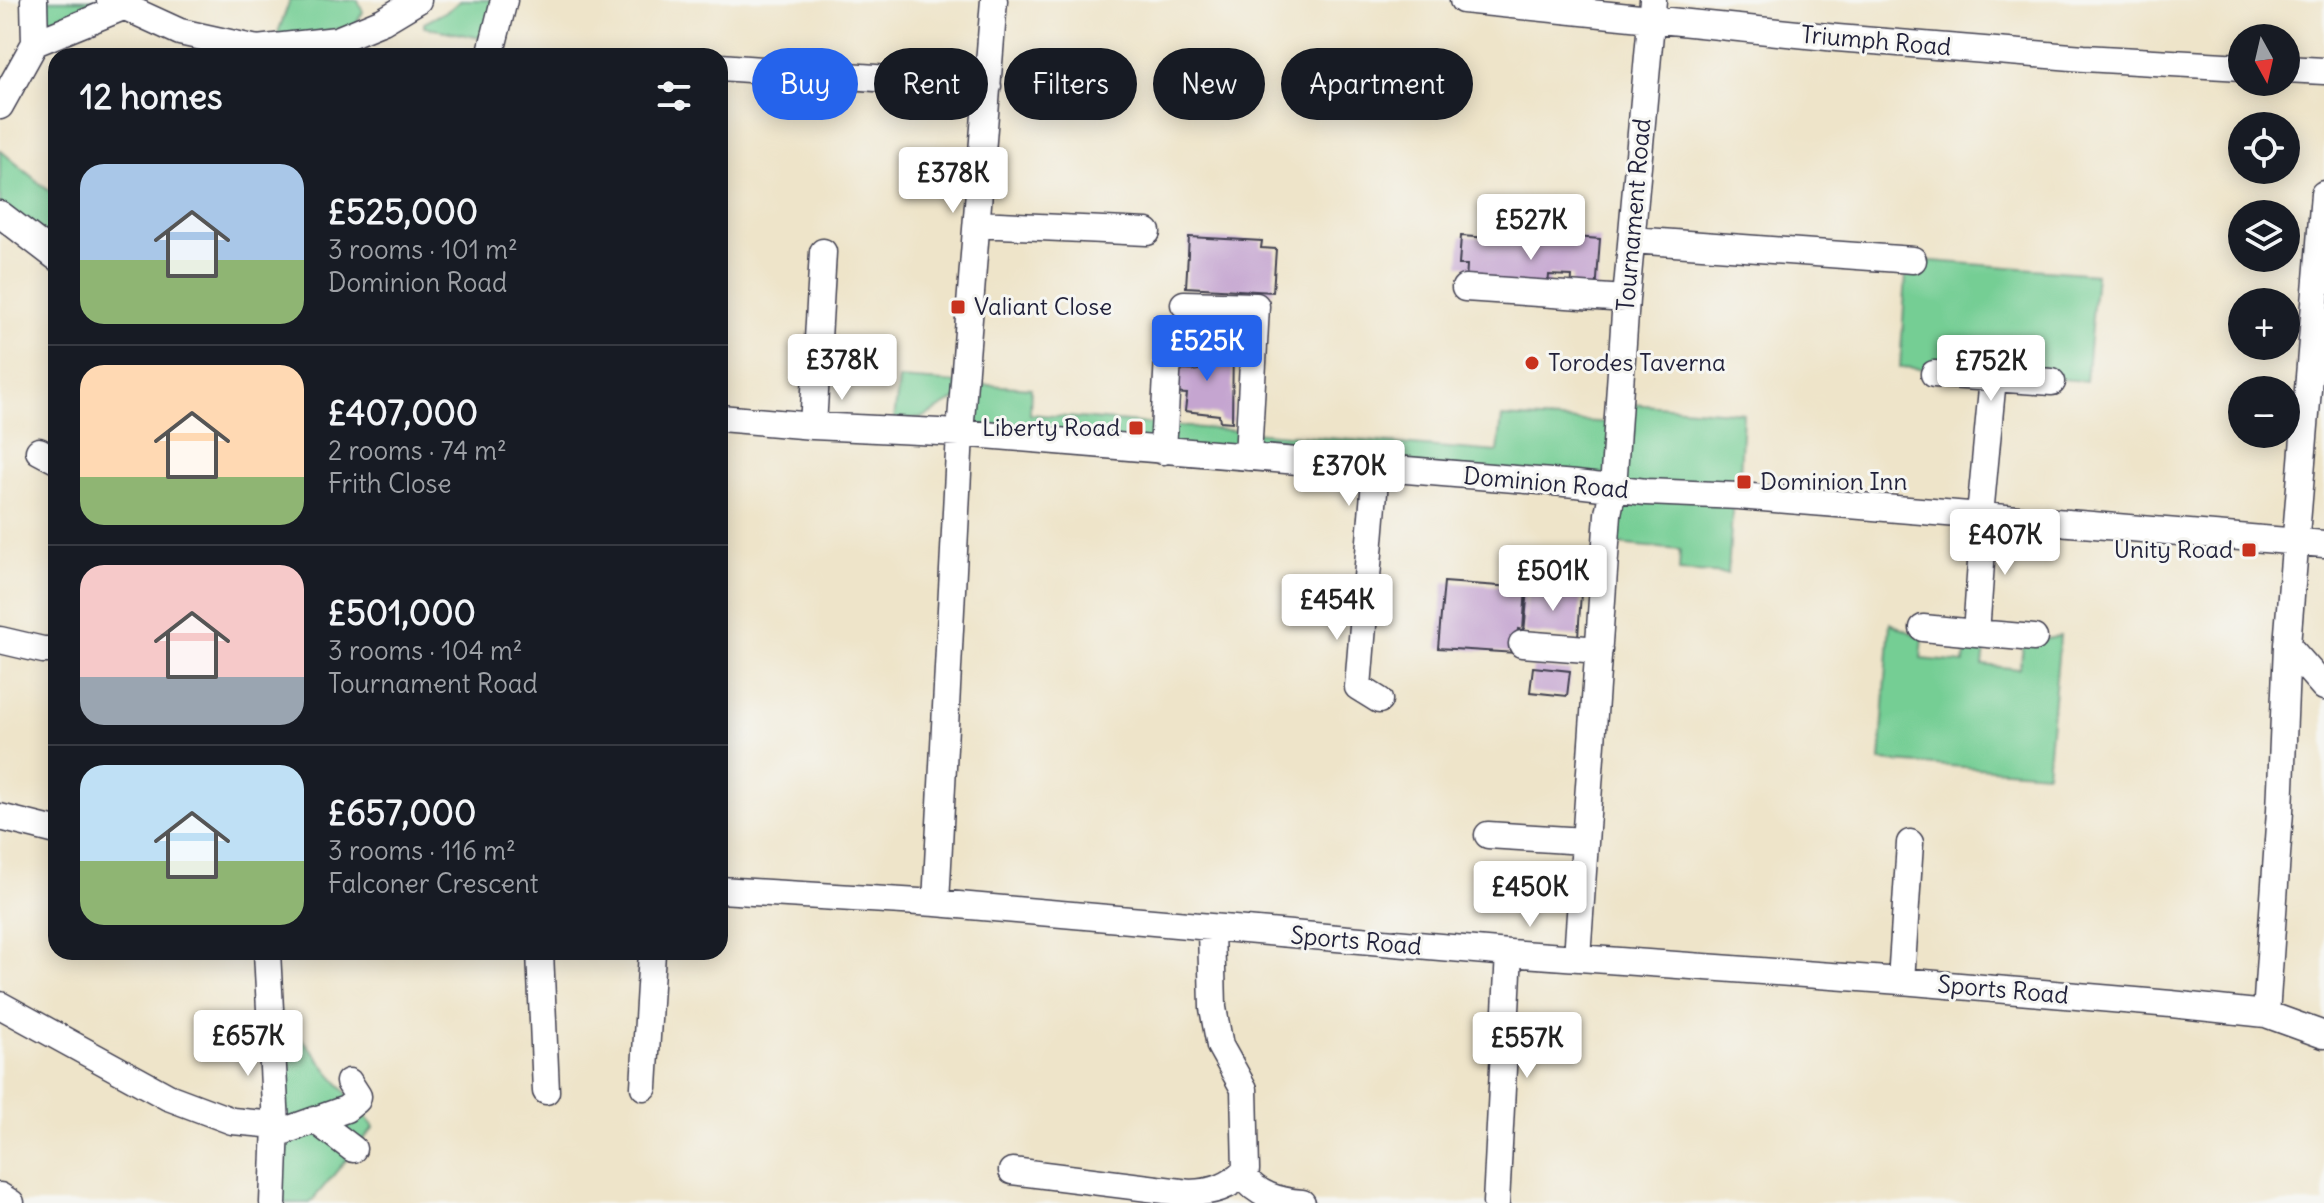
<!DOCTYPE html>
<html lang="en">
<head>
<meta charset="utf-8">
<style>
  :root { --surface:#171b24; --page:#20242c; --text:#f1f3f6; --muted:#9ea1a6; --line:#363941; --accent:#2563eb }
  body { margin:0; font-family:Delius,sans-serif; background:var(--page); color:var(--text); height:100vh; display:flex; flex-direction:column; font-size:30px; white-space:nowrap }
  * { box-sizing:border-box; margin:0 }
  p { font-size:26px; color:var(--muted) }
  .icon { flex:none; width:44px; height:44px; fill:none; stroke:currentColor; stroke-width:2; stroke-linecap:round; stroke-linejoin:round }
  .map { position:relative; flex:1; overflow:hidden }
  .panel { position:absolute; left:48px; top:48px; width:680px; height:912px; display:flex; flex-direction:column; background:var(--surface); border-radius:24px; box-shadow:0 4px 20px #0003 }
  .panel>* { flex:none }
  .guide { position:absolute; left:752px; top:48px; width:760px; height:72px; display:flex; gap:16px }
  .needle { width:52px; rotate:172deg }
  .fabs { position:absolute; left:2228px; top:24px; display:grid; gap:16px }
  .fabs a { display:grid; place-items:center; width:72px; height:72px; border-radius:50%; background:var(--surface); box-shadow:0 4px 20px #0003; font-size:40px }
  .price { position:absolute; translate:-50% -68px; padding:0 18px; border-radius:8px; background:#fff; color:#222; font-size:26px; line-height:52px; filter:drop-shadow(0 2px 4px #0008) }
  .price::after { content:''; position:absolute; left:50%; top:48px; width:24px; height:18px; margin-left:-12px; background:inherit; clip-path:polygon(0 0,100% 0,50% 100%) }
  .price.active { background:var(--accent); color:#fff }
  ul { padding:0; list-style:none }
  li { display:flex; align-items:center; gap:24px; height:200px; padding:0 32px }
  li+li { border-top:2px solid var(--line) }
  li span { display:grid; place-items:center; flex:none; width:224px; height:160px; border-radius:24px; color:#555 }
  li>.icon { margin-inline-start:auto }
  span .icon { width:96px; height:96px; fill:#fffc; stroke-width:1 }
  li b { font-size:34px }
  h2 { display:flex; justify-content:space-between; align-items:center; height:96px; padding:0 32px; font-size:34px }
  .pill { padding:0 28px; border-radius:36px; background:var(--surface); box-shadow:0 4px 20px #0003; font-size:28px; line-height:72px }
  .pill.active { background:var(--accent); color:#fff }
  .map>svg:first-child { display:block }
</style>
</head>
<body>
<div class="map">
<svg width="2324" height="1203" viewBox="0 0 2324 1203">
  <rect width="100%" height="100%" fill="#f6f6f2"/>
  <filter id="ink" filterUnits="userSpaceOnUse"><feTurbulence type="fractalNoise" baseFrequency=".0125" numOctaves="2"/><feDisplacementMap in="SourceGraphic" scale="16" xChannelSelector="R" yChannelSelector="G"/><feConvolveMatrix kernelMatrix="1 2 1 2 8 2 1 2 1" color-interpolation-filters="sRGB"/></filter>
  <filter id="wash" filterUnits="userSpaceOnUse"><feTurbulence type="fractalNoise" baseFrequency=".006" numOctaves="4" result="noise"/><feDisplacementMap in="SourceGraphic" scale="32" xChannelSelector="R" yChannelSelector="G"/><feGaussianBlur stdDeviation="1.8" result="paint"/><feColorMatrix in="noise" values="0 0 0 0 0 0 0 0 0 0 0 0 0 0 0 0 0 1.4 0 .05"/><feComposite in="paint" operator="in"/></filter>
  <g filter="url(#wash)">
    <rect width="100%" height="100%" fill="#eee4c9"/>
    <path fill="#75ce94" stroke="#4c7868" stroke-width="2" d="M34 0H129L35 43Z
      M290 0H358L363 12 354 27 276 38Z
      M461 0H498L486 39 424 27V23L449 10Z
      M0 150 56 197V257L0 214Z
      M1907 259 2096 274 2086 381 1900 367Z
      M899 379 1031 388 1030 414 1498 452 1502 417 1617 423 1619 403 1743 413 1739 496 1733 497 1728 574 1679 571 1680 550 1606 543 1613 489 960 433 958 398 924 417 894 420Z
      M1890 623 1923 638 1921 659 1964 663 1967 638 1986 640 1983 665 2019 669 2023 648 2029 643 2060 636 2047 773 1880 761Z
      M269 998 374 1127 310 1203H273Z"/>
    <g id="blocks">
      <path fill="#c5a5d0" d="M1461 236 1574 244 1575 237 1600 239 1596 293 1571 291 1572 276 1549 275 1548 288 1466 282 1467 265H1459Z
        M1189 237 1262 241 1261 248 1276 249 1273 292 1186 287Z
        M1215 342 1233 343 1232 422 1220 421 1219 415 1185 411 1187 394 1171 393 1172 367 1197 357 1215 358Z
        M1444 582 1526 588 1523 630 1518 629 1516 653 1438 648Z
        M1528 589 1581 593 1578 637 1524 633Z
        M1533 667 1570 671 1567 696 1530 692Z"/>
    </g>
  </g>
  <g filter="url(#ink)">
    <use href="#blocks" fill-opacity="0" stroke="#413f50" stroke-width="2"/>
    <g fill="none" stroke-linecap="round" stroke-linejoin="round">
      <g stroke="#413f50" stroke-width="29">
        <path id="minor" d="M110 0 180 32 257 49 337 40 383 21 418 0
          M1463 0 1837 38 2084 58 2242 67
          M35 43 123 7
          M490 56 504 0
          M720 67 988 86
          M2286 69 2324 71
          M0 106 35 43 34 0
          M0 214 56 257
          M977 224 1147 232
          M1632 240 1913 260
          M1465 288 1626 299
          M1184 304 1256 306 1248 457
          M1934 374 2052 382
          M1993 378 1980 515 1983 535 1976 633 2034 638
          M720 418 813 426 960 433 1576 484 1646 492 1739 496 2324 544
          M813 426 823 252
          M39 451 56 460
          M1163 451 1168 356 1194 357
          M1376 468 1358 687 1379 700
          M1923 628 1976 633
          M0 640 43 650H56
          M1522 644 1599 650
          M2287 645 2324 687
          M0 817 56 831
          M1488 835 1585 841
          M720 890 936 903 1509 953 1901 981 2171 1004 2266 1014 2324 1035
          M936 903 960 433 994 0
          M267 952 276 1125 273 1203
          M540 952 546 1091
          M1577 957 1608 514 1613 488 1626 299 1653 0
          M1901 981 1910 843
          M0 1005 168 1097 232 1121 276 1125
          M2266 1014 2280 811 2287 645 2324 194
          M644 1087 652 952
          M315 1120 353 1149
          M276 1134 346 1109 357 1100 358 1096 349 1082
          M1012 1171 1189 1193C1212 1192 1230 1188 1246 1170L1244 1089 1220 1046 1213 1008 1211 929
          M1242 1174C1256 1195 1278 1201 1302 1203
          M0 1196 11 1203
          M1496 1203 1509 953"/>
      </g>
      <use href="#minor" stroke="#fff" stroke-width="26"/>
    </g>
  </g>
  <g fill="#c8321e" stroke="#f6f6f2" stroke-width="3">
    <rect x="950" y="299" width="16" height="16" rx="4"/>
    <circle cx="1532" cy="363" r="8"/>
    <rect x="1128" y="420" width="16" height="16" rx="4"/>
    <rect x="1736" y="474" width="16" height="16" rx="4"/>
    <rect x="2241" y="542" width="16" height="16" rx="4"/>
  </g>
  <g text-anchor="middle" stroke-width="6" stroke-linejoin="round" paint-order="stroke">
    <g font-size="24" fill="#22223b" stroke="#f6f6f2">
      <text transform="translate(1876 41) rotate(5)" y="8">Triumph Road</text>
      <text transform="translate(1634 215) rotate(-85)" y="8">Tournament Road</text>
      <text transform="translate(1546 483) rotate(5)" y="8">Dominion Road</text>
      <text transform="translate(1356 941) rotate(5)" y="8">Sports Road</text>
      <text transform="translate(2003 990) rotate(5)" y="8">Sports Road</text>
    </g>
    <g font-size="24" fill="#22223b" stroke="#f6f6f2" text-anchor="start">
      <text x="974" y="315">Valiant Close</text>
      <text x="1548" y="371">Torodes Taverna</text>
      <text x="1120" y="436" text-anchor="end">Liberty Road</text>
      <text x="1760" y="490">Dominion Inn</text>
      <text x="2233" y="558" text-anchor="end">Unity Road</text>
    </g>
  </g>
</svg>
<div class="fabs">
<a><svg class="needle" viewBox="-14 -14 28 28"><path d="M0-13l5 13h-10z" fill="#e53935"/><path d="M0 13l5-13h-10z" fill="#9ea1a6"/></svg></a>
<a><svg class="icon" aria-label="locate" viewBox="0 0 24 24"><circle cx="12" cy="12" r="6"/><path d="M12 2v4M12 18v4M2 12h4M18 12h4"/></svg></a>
<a><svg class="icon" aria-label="layers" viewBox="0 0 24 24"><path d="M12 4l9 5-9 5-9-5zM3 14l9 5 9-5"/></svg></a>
<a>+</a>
<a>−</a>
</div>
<b class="price" style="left:953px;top:215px">£378K</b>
<b class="price" style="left:1531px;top:262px">£527K</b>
<b class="price active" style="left:1207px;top:383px">£525K</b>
<b class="price" style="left:842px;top:402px">£378K</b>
<b class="price" style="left:1991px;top:403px">£752K</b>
<b class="price" style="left:1349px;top:508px">£370K</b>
<b class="price" style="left:2005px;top:577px">£407K</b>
<b class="price" style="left:1553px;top:613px">£501K</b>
<b class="price" style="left:1337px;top:642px">£454K</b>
<b class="price" style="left:1530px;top:929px">£450K</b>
<b class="price" style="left:248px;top:1078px">£657K</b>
<b class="price" style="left:1527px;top:1080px">£557K</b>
<div class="guide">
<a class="pill active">Buy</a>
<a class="pill">Rent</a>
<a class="pill">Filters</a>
<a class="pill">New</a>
<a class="pill">Apartment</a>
</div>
<section class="panel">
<h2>12 homes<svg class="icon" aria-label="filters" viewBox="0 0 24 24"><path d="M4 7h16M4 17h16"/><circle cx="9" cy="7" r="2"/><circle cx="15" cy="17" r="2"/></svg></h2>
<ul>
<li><span style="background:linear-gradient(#a9c7e8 60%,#8fb573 0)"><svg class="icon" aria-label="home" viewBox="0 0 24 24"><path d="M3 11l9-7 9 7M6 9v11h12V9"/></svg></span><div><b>£525,000</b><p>3 rooms · 101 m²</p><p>Dominion Road</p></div></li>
<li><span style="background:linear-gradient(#ffd9b3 70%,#8fb573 0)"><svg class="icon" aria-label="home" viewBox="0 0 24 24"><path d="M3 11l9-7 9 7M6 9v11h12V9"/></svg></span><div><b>£407,000</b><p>2 rooms · 74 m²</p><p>Frith Close</p></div></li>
<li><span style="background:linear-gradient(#f6c9c9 70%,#9aa5b1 0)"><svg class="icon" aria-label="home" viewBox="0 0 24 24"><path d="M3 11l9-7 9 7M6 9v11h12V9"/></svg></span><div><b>£501,000</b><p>3 rooms · 104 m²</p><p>Tournament Road</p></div></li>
<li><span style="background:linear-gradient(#bfe0f5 60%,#8fb573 0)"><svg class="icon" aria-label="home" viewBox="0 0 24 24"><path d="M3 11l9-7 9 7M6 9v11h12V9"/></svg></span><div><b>£657,000</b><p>3 rooms · 116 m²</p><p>Falconer Crescent</p></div></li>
</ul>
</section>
</div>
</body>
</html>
